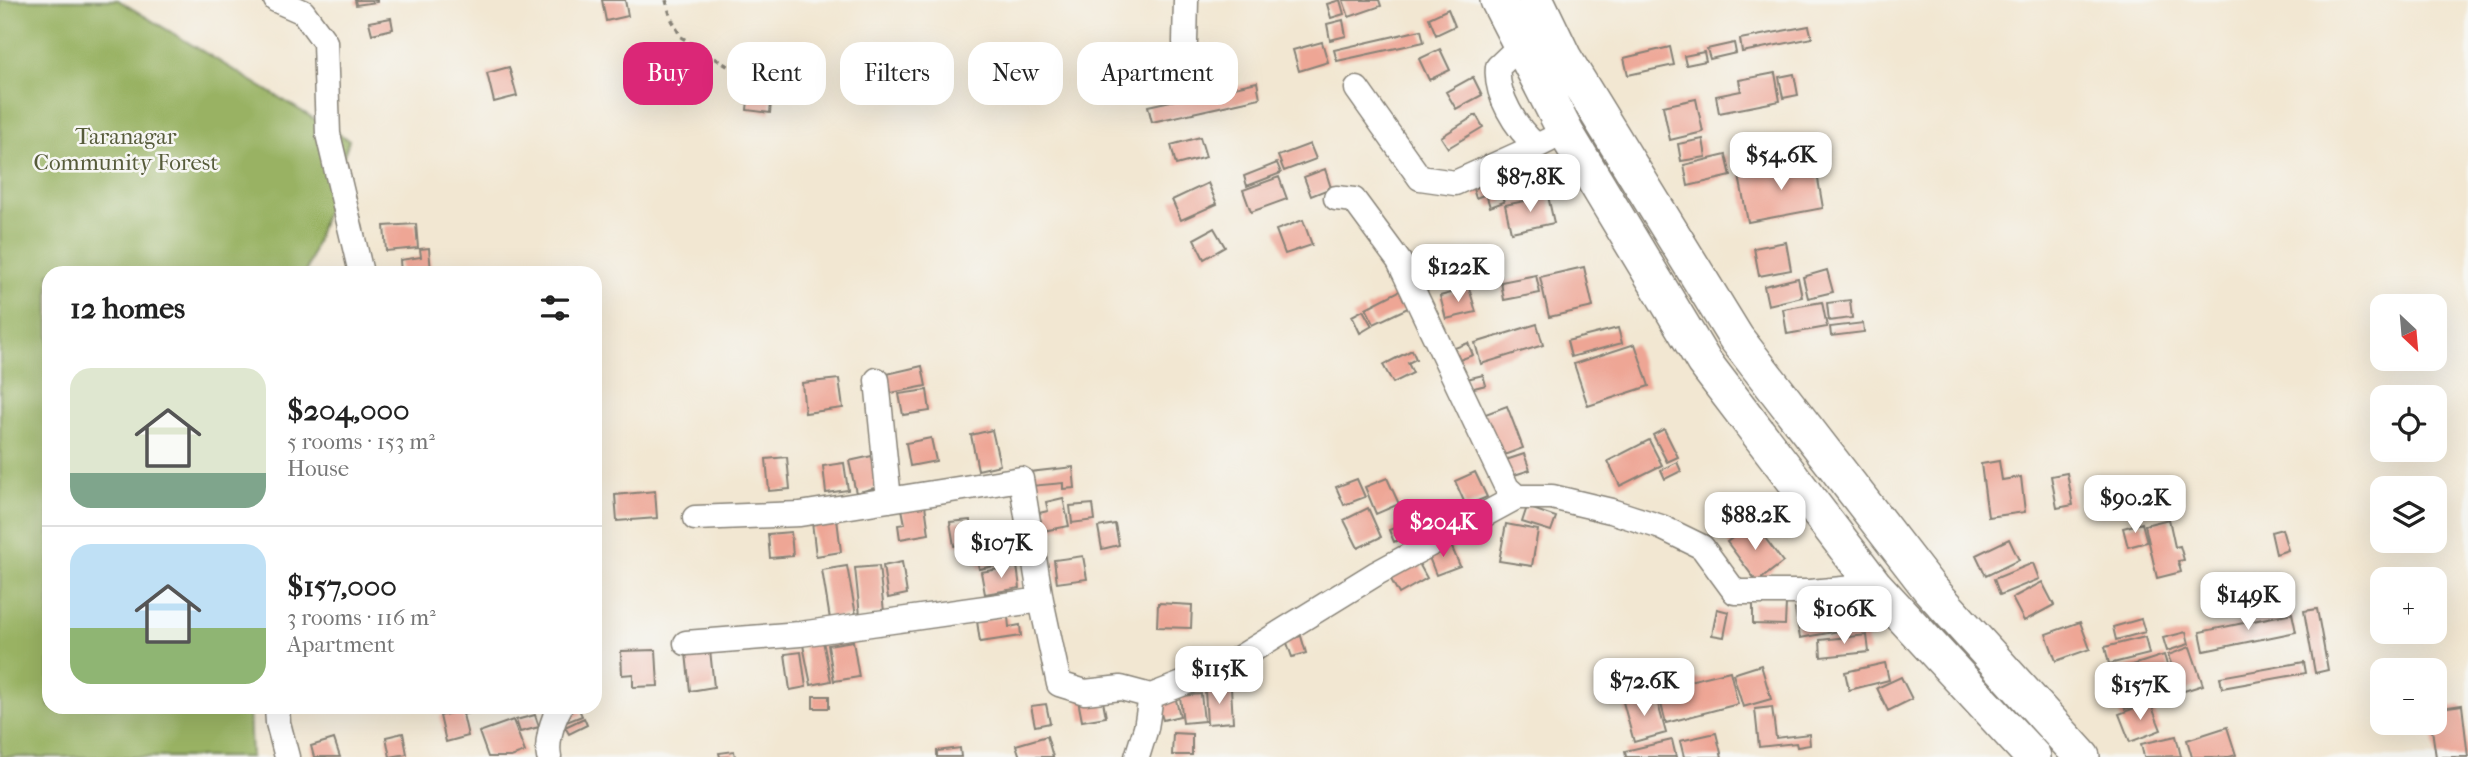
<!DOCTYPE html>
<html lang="en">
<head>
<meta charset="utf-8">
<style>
  :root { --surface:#fff; --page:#f2f2f2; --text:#222; --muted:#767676; --line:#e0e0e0; --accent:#db2777 }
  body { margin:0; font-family:"IM FELL French Canon",serif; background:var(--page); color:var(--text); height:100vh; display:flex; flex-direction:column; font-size:26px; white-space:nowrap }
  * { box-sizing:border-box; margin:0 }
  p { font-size:23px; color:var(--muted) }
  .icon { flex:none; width:38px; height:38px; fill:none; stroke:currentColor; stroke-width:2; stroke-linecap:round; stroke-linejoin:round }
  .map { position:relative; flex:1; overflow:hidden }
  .side { position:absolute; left:42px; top:266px; width:560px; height:448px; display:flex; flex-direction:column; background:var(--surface); border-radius:21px; box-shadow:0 7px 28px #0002 }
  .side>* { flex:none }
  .banner { position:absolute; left:623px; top:42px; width:665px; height:63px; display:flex; gap:14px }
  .needle { width:46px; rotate:154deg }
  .controls { position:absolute; left:2370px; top:294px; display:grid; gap:14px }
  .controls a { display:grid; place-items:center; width:77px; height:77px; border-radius:14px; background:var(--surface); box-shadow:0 7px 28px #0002; font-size:35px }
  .price { position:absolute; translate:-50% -60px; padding:0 16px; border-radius:14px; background:#fff; color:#222; font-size:23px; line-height:46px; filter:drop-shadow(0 2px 4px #0008) }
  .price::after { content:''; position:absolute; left:50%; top:42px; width:21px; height:16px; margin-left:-10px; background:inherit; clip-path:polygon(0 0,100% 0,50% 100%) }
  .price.selected { background:var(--accent); color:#fff }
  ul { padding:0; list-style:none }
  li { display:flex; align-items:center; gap:21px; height:175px; padding:0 28px }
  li+li { border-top:2px solid var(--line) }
  li span { display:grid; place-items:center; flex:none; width:196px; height:140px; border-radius:21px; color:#555 }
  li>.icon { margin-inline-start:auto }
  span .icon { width:84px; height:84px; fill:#fffc; stroke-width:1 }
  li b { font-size:30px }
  h2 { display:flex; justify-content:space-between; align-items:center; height:84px; padding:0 28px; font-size:30px }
  .tag { padding:0 24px; border-radius:21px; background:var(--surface); box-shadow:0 7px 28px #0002; font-size:24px; line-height:63px }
  .tag.selected { background:var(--accent); color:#fff }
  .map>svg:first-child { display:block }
</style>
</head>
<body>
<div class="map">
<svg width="2468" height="757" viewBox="0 0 2468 757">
  <rect width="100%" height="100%" fill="#f6f6f2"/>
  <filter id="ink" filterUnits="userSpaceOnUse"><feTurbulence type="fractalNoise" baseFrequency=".0143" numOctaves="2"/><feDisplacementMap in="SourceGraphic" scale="14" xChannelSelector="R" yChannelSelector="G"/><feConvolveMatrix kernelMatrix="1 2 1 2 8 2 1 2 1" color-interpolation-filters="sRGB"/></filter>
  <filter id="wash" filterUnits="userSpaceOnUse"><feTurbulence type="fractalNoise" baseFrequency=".00686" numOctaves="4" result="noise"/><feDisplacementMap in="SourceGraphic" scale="28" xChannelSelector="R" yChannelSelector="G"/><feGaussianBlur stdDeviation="1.57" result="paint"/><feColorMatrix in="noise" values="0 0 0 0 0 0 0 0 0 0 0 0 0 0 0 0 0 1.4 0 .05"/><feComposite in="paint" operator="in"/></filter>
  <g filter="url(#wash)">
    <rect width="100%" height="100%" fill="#f2e7d2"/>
    <path fill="#99b263" stroke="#5a6740" stroke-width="2" d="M0 0H118L349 140 306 273H49V707H249L251 757H0Z"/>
    <g id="blocks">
      <path fill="#eea695" d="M355 0H377V2L356 5Z
        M602 0H625L628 16 606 21Z
        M1340 0 1344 14 1331 18 1327 4Z
        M1343 0H1379L1381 6 1349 17Z
        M1448 9 1455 26 1436 35 1429 18Z
        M391 18 393 29 372 34 369 22Z
        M1343 20 1346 36 1330 40 1327 24Z
        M1809 26 1812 38 1742 52 1740 39Z
        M1421 30 1424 42 1337 61 1334 50Z
        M1322 42 1328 62 1299 71 1293 50Z
        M1734 43 1736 53 1710 59 1707 49Z
        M1670 47 1674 65 1628 75 1624 58Z
        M1440 49 1450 70 1429 80 1419 59Z
        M1704 52 1706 61 1686 65 1684 56Z
        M509 67 517 96 494 102 487 73Z
        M1775 73 1780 101 1719 113 1716 96 1741 91 1739 80Z
        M1794 74 1798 95 1783 98 1779 77Z
        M1473 77 1482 95 1456 109 1446 92Z
        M750 81 773 83 770 113 747 110Z
        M1257 82 1260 98 1152 122 1148 106Z
        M1696 99 1703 132 1670 140 1663 106Z
        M1476 115 1483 127 1448 148 1441 137Z
        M1200 137 1206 157 1176 165 1171 145Z
        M1703 139 1706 157 1681 161 1678 144Z
        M1310 144 1316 159 1284 171 1278 156Z
        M1726 155 1731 176 1688 186 1684 165Z
        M1815 162 1823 208 1748 222 1739 176Z
        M1277 163 1281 173 1247 186 1244 176Z
        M1325 169 1331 188 1311 196 1304 177Z
        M1279 177 1287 199 1251 212 1243 190Z
        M1496 180 1504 202 1490 207 1486 194 1476 198 1473 189Z
        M1208 183 1217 204 1181 220 1172 200Z
        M1548 196 1554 223 1511 232 1505 205Z
        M1303 220 1312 245 1285 254 1276 230Z
        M416 224 418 248 386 251 384 226Z
        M1214 228 1225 247 1204 259 1194 239Z
        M1786 242 1791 270 1759 276 1754 248Z
        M429 248 431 272 401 273 400 260 421 257 420 249Z
        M1584 267 1593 307 1549 317 1540 277Z
        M1827 270 1833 292 1808 298 1803 277Z
        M1536 275 1540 293 1504 300 1501 282Z
        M1798 278 1802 297 1768 305 1764 286Z
        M1469 288 1476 312 1446 319 1440 296Z
        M1401 290 1410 307 1374 324 1366 308Z
        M1850 300 1852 318 1829 321 1827 303Z
        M1822 302 1827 327 1787 334 1783 309Z
        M1363 310 1372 326 1360 333 1352 316Z
        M1863 323 1864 332 1831 336 1830 327Z
        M1537 324 1543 345 1481 364 1475 343Z
        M1618 328 1622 343 1571 357 1567 341Z
        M1468 343 1473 355 1457 361 1452 349Z
        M1635 344 1649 386 1588 406 1574 364Z
        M1412 350 1416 359 1408 363 1413 373 1393 383 1383 365Z
        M922 366 926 386 891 393 887 374Z
        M1483 375 1486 385 1470 389 1467 379Z
        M839 379 843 408 805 413 802 383Z
        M927 390 930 411 903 415 899 394Z
        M1507 406 1523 448 1496 458 1480 416Z
        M1664 429 1678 457 1667 462 1653 435Z
        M992 430 1000 465 978 470 971 435Z
        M931 438 936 461 910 466 906 443Z
        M1649 440 1662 465 1620 486 1608 461Z
        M1524 454 1530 470 1508 477 1503 461Z
        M872 456 878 487 856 493 849 461Z
        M787 457 790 489 769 491 766 459Z
        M1999 461 2002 480 2021 477 2025 512 1988 517 1981 464Z
        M1677 462 1681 471 1665 479 1661 470Z
        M844 463 848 490 826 493 823 466Z
        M1073 467 1075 488 1063 489V483L1031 486 1030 472Z
        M1475 472 1487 497 1466 506 1455 481Z
        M2067 473 2073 505 2057 508 2051 476Z
        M1387 478 1399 504 1376 514 1365 487Z
        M1357 479 1365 497 1344 505 1336 487Z
        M655 491 657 518 617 521 615 495Z
        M1063 498 1069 526 1043 531 1039 513 1048 511 1046 502Z
        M1093 504 1095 520 1072 523 1070 506Z
        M925 505 929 534 900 539 898 525 905 524 902 509Z
        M1527 507 1556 517 1551 531 1522 522Z
        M1368 508 1381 537 1358 548 1344 520Z
        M837 519 841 552 816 556 812 522Z
        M2169 519 2175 547 2180 546 2184 560 2178 561 2181 572 2157 578 2145 525Z
        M970 520 973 544 954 546 950 522Z
        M1412 521 1417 532 1394 542 1389 530Z
        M1753 522 1783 562 1757 582 1727 542Z
        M2142 523 2147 542 2128 547 2123 528Z
        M1115 524 1119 545 1102 549 1098 527Z
        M1506 524 1538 530 1532 566 1499 561Z
        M2282 529 2288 550 2276 554 2271 532Z
        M791 532 793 556 770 558 768 534Z
        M1010 537 1015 562 979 569 974 544Z
        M2009 539 2019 560 1986 576 1976 555Z
        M1450 543 1460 566 1436 575 1427 552Z
        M1083 556 1087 579 1057 583 1054 560Z
        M1417 560 1427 578 1399 594 1389 576Z
        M902 562 907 594 888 598 883 566Z
        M2033 563 2039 579 2000 595 1994 579Z
        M847 566 856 615 830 619 822 570Z
        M879 566 884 612 860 615 855 568Z
        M1017 566 1020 588 985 594 981 572Z
        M2042 582 2054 605 2024 621 2012 598Z
        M1840 601 1845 630 1800 638 1795 609Z
        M1158 603 1192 605 1191 628 1157 627Z
        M1753 603H1786L1785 625 1753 624Z
        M1717 609 1729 612 1724 637 1712 635Z
        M2317 609 2328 670 2315 673 2304 611Z
        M2292 613 2296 632 2204 651 2200 632Z
        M1008 617 1009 627 1020 625 1021 636 980 642 977 621Z
        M2141 619 2145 632 2116 640 2113 627Z
        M2080 622 2090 649 2056 661 2046 634Z
        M2186 632 2189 644 2167 651 2163 638Z
        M1867 635 1869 652 1821 657 1820 640Z
        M1301 636 1306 653 1292 657 1286 640Z
        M2145 637 2149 654 2109 664 2105 647Z
        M823 641 831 681 811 685 803 645Z
        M853 641 859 677 834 681 828 645Z
        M2190 647 2203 685 2181 692 2168 655Z
        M656 650 658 686 633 687V674L622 675 621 651Z
        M710 650 714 687 690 691 686 653Z
        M801 652 806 687 790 690 785 654Z
        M2164 655 2176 693 2125 709 2111 672Z
        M2304 662 2306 673 2222 688 2220 677Z
        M1885 663 1889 680 1849 690 1845 672Z
        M1761 665 1771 699 1743 707 1733 674Z
        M1730 671 1738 704 1666 723 1657 689Z
        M1901 677 1912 699 1888 711 1877 688Z
        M1231 688 1233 722 1207 724 1205 690Z
        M1655 693 1666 733 1634 742 1623 702Z
        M1201 694 1204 721 1183 723 1180 696Z
        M813 696H829V708H813Z
        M1102 696 1106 717 1082 721 1078 700Z
        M1175 696 1180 716 1163 720 1157 701Z
        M2150 702 2161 730 2130 742 2119 714Z
        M1046 704 1050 723 1035 726 1031 706Z
        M2462 705 2468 757H2436L2431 723H2434V709Z
        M463 707H487V708L465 714Z
        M571 707H578L582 716 564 723Z
        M1772 707 1776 738 1809 734 1810 745 1797 747 1796 743 1759 747 1755 709Z
        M462 710 468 736 446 742 440 716Z
        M535 715 539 727 520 732 516 720Z
        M584 718 587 725 569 734 565 727Z
        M513 720 525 752 511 757H488L479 732Z
        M2227 727 2236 755 2229 757H2192L2187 740Z
        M403 733 407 754 390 757 386 737Z
        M1173 733 1192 734V755H1172Z
        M1716 733 1722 757H1684L1680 741Z
        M1047 736 1053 757H1020L1016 745Z
        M2176 736 2181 756 2144 757 2141 744Z
        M334 739 340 757H314L311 746Z
        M1672 740 1676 757H1626L1625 751Z
        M960 748 961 757H937V751Z
        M734 751 735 757H720L719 753Z"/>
    </g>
  </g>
  <g filter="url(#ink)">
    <use href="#blocks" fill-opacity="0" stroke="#878277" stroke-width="2"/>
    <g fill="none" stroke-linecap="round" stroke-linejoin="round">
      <g stroke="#878277" stroke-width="27">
        <path id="minor" d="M276 0 303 12 325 42 328 134 361 273
          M1185 42 1186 0
          M1521 45 1498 67C1495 94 1516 129 1537 146L1549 140
          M1357 89 1420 178 1455 183 1537 146
          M1336 198 1354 200 1399 261 1507 488 1517 497
          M877 380 889 500
          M695 518 800 514 1021 479 1041 600
          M686 643 800 634 1041 600 1059 684 1085 692 1121 688 1151 696
          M277 707 278 723 287 757
          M549 757C546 742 552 721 560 707
          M1137 757 1146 728 1151 696 1223 668 1377 573 1517 497H1552L1611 511 1661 527 1702 547 1735 592H1810L1875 586"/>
      </g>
      <g stroke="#878277" stroke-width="38">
        <path id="highway" d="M1498 0 1566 133 1704 362 1875 586 2033 757
          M1536 0 1564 58 1736 338 1930 589 2082 757"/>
      </g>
      <path stroke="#878277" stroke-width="3.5" stroke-dasharray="5 5" stroke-linecap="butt" d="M666 0 671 18 681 37 737 72"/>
      <use href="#minor" stroke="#fff" stroke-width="24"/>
      <use href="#highway" stroke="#fff" stroke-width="35"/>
    </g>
  </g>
  <g text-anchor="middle" stroke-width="5" stroke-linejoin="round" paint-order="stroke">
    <g font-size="23" fill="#565b3a" stroke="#f6f6f2">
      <text x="126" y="144">Taranagar<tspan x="126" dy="26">Community Forest</tspan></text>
    </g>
  </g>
</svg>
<div class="controls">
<a><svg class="needle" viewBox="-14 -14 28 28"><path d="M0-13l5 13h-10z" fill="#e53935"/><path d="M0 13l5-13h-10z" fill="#767676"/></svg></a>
<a><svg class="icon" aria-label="locate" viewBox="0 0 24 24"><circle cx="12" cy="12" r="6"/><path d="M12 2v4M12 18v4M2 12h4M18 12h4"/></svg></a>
<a><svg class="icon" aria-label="layers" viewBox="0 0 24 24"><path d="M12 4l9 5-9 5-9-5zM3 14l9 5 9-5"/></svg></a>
<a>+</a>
<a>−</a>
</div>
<b class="price" style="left:1781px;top:192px">$54.6K</b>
<b class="price" style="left:1530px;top:214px">$87.8K</b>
<b class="price" style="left:1458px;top:304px">$122K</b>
<b class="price" style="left:2135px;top:535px">$90.2K</b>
<b class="price" style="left:1755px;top:552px">$88.2K</b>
<b class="price selected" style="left:1443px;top:559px">$204K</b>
<b class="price" style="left:1001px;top:580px">$107K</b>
<b class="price" style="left:2248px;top:632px">$149K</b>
<b class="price" style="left:1844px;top:646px">$106K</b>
<b class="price" style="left:1219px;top:706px">$115K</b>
<b class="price" style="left:1644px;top:718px">$72.6K</b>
<b class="price" style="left:2140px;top:722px">$157K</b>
<div class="banner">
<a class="tag selected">Buy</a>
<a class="tag">Rent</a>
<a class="tag">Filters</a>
<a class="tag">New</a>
<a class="tag">Apartment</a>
</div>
<section class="side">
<h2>12 homes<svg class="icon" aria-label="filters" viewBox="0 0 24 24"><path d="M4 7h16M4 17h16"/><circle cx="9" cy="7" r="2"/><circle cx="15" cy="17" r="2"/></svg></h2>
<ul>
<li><span style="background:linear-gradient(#dfe7d0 75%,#7fa58c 0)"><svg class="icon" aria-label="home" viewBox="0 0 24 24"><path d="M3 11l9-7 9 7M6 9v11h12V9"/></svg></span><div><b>$204,000</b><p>5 rooms · 153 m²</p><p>House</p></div></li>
<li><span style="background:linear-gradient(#bfe0f5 60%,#8fb573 0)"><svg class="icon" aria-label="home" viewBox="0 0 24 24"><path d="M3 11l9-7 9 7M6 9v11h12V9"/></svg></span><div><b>$157,000</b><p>3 rooms · 116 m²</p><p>Apartment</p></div></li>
</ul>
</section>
</div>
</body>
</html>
